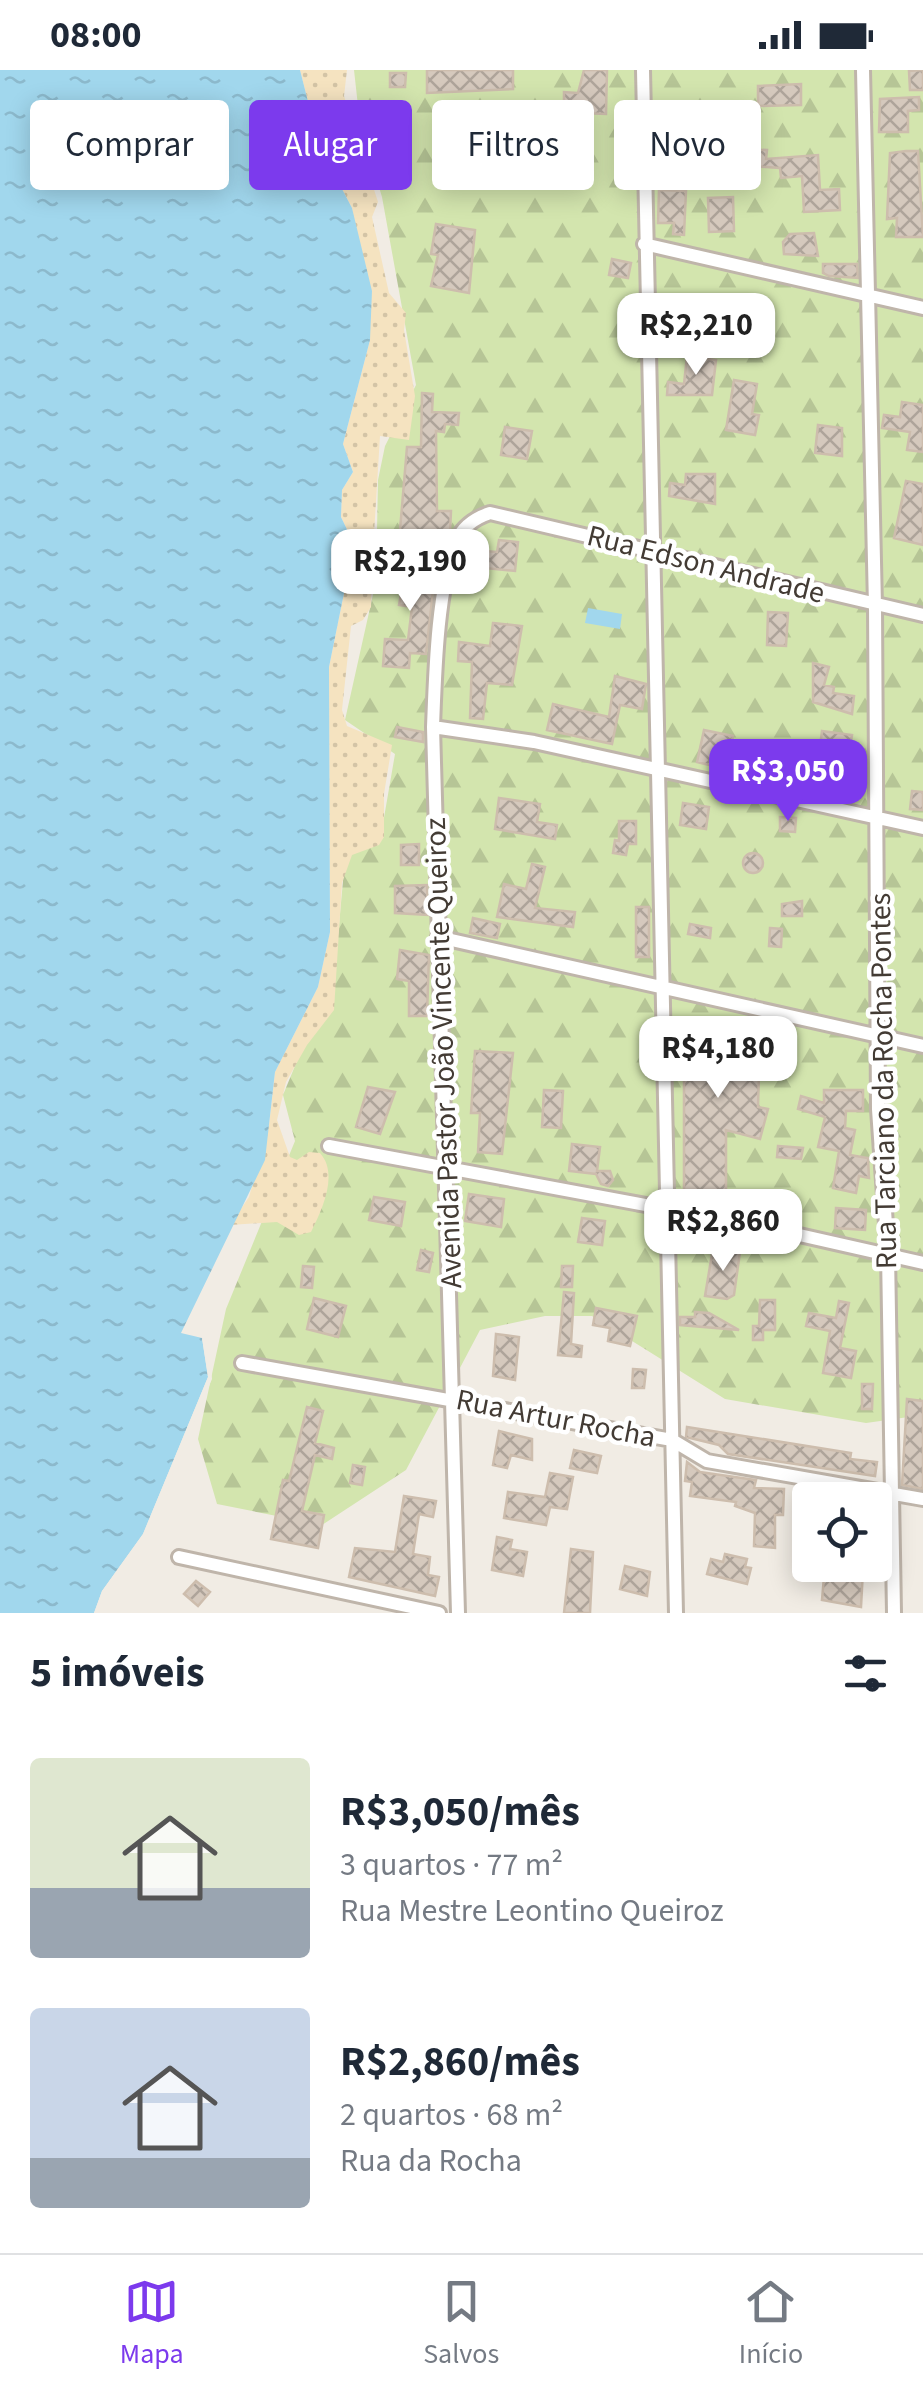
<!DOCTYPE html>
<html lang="pt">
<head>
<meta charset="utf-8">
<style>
  :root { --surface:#fff; --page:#f6f6f7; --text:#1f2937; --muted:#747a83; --line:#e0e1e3; --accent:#7c3aed }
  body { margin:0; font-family:"Source Sans 3",sans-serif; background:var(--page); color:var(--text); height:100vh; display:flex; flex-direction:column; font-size:38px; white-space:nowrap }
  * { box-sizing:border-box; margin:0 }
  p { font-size:32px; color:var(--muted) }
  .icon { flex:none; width:55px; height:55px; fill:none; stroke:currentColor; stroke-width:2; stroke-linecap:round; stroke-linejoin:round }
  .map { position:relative; height:1543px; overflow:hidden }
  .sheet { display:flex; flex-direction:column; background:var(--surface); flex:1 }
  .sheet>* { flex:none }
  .top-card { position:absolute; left:30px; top:30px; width:865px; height:90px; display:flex; gap:20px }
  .controls { position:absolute; left:792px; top:1412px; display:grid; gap:20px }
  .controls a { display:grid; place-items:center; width:100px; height:100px; border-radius:10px; background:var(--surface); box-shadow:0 5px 25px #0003; font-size:50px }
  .price { position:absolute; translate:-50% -85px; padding:0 22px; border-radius:20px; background:#fff; color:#222; font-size:32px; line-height:65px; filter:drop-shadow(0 2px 5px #0008) }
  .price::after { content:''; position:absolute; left:50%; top:60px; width:30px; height:22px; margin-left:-15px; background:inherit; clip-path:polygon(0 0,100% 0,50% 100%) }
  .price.selected { background:var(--accent); color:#fff }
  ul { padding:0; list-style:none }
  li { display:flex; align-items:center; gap:30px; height:250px; padding:0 30px }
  li span { display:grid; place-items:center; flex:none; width:280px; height:200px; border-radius:10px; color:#555 }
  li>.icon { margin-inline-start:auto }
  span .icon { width:120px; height:120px; fill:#fffc; stroke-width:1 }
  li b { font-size:42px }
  h2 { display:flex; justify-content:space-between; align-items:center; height:120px; padding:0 30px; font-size:42px }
  .tag { padding:0 35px; border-radius:10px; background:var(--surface); box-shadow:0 5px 25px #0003; font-size:35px; line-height:90px }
  .tag.selected { background:var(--accent); color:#fff }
  .status { display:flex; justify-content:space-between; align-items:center; height:70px; padding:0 50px; background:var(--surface); direction:ltr }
  .status svg { height:28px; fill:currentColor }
  .tabs { display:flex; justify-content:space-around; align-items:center; height:140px; border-top:2px solid var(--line); background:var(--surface); font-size:28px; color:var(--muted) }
  .tabs a { display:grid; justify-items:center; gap:5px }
  .tabs .selected { color:var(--accent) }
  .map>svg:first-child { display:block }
</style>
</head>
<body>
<div class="status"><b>08:00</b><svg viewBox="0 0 49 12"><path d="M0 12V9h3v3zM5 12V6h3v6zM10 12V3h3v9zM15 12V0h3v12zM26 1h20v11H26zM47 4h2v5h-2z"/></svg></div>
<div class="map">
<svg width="923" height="1543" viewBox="0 0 923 1543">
  <defs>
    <pattern id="forest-firs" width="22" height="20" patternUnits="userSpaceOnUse" patternTransform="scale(2.5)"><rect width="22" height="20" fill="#d3e5ae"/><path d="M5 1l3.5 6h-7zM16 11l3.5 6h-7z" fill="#b6c596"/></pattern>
    <pattern id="sand-dots" width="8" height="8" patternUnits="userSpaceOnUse" patternTransform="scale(2.5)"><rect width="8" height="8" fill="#f5e3c0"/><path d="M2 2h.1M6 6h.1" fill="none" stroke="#d3c4a6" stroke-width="1.8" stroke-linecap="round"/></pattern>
    <pattern id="water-ripples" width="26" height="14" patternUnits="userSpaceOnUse" patternTransform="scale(2.5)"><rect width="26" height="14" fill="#a1d7ed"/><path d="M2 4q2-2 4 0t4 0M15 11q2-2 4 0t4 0" fill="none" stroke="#8cb9cc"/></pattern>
    <pattern id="building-cross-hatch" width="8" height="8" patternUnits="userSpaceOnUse" patternTransform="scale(2.5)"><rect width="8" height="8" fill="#d5c9bd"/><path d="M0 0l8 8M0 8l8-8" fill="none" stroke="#aea49a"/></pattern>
  </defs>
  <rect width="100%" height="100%" fill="#f1ece4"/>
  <path fill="url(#forest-firs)" d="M354 0H923V1345L866 1353 725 1329 592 1246H545L480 1260 406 1400 322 1455 217 1434 198 1369 226 1239 295 1071 283 1025 335 899 346 778 381 765 395 684 345 650 376 511 378 410 385 376 416 315 382 127 360 54Z"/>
  <path fill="url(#sand-dots)" d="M300 0H347L344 26 378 132 372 147 389 223 406 243 404 260 415 326 409 370 380 366 374 464 378 488 372 502 371 537 363 550 351 556 342 640 347 656 392 675 384 724V767L379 775 352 785 342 813 334 940 307 975 286 1012 277 1050 290 1087 297 1090 309 1082 320 1083C339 1104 322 1140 311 1162L299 1165 277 1152 230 1155 249 1127 269 1055 275 1002 318 917 330 862 329 597 354 474 341 447 342 420 353 402 343 374 370 270 352 138 319 75Z"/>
  <path fill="url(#water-ripples)" d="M0 0H300L319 75 352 138 372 221 370 270 343 374 353 402 342 420 341 447 354 474 329 597 330 862 318 917 275 1002 265 1090 181 1263 202 1268 208 1307 143 1464 102 1521 94 1543H0Z
    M588 538 622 544 620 559 585 553Z"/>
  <path fill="#f1ece4" d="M202 1268 208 1277 212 1309 147 1466 107 1524 99 1543H94L102 1521 143 1464 208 1307Z"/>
  <path fill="url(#building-cross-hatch)" stroke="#cdbdad" stroke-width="2.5" d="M427 0H513V19L427 23Z
    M584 0H607L606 44 581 43 579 36 564 35V22L578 23Z
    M923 0V20H910L909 1Z
    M390 3H406L405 17H390Z
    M801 14V35L758 36V16Z
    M919 27V40L908 41V62H879L880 29Z
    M730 79 767 80 766 89 818 85 820 120 839 119 840 140 804 142 802 106 781 108 780 98 751 96 750 110 728 115Z
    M906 81H918L923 167H896L897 148 887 149 890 83Z
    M659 120 686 121 684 165 673 164 674 153H658Z
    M733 127 734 161 709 162 708 128Z
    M436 154 475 160 469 223 431 216 438 185 431 184Z
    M814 163 818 186 784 184 783 172 790 164Z
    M612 189 631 193 628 208 609 205Z
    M823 194H857L858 208 829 206 823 203Z
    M667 268 680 270 678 284 665 282Z
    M687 286 716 290 712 325H667L668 312 684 314Z
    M734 310 757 314 752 344 759 345 755 365 726 360Z
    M422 323 433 324 432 342 459 343 458 355 445 354 444 362 436 361 437 441H451L450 462 400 460 407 377H421Z
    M902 332 923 335V382L907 380 910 362 882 358 884 345 900 347Z
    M818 355 842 358V386L815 383Z
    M505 357 532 361 527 389 501 385Z
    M686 404H715V434L669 426 670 413 685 415Z
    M906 411 923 414V475L894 468Z
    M499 470 518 472 515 501 484 498 486 481 497 482Z
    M398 478 421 483 413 518 433 521 426 584 410 583 409 598 383 596 385 569 408 570 412 537 399 535 405 502 394 500Z
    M768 542 788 543 786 576 767 575Z
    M493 553 522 556 512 615 487 613 483 649 470 648 472 592 458 591 459 572 490 576Z
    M813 593 829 597 824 615 834 617 833 623 854 626 852 644 813 632Z
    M615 606 646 614 642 639 620 635 612 674 547 660 553 634 609 647Z
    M397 657 423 662V672L395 667Z
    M704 660 733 666 726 699 697 692Z
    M822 661 852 665 850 678 859 680 851 717 820 711 822 698 794 695 796 682 819 685Z
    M912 721 923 722V740L910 739Z
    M499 728 540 734 537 752 557 755 555 769 495 759Z
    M683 733 709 737 706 759 680 755Z
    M780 747 796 748 795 762 780 761Z
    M619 751H636V774H628L626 785 613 783 615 770 619 771Z
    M419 774V795H401V775Z
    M743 793a10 10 0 1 1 20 0a10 10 0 1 1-20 0Z
    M532 794 545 797 535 838 575 842 573 857 497 847 504 814 526 819Z
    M427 815 428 845 395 843V816Z
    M802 831V846H782V834Z
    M636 837H649V887H636Z
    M473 848 500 854 497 868 470 863Z
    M690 854 711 858 710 868 688 864Z
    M770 858 782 859 781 877 769 876Z
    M400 880 429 885 427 946H409V911L397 909Z
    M684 950 728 951V965H768V1004H759L758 1037 768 1039 760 1069 726 1060V1130H684Z
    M475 981 513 983 502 1084 478 1082 480 1043H471Z
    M368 1017 395 1022 380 1064 356 1057Z
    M544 1020 563 1021 561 1058 542 1057Z
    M824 1020H863V1041H846L845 1058 855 1060 850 1085 868 1088 869 1108 859 1106 856 1123 833 1118 839 1081 818 1077 825 1047 798 1039 801 1026 824 1033Z
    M572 1074 600 1077 597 1101H610L613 1110 608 1116 601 1114 596 1104 569 1101Z
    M778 1076 803 1078 801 1089 777 1087Z
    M469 1124 504 1129 501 1157 465 1151Z
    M374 1127 405 1132 401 1156 369 1150Z
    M836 1138 866 1140 865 1160 835 1158Z
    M582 1148 605 1151 602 1175 578 1172Z
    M713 1178 740 1182 734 1225 727 1229 705 1226Z
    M421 1180 433 1183 429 1202 417 1200Z
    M303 1196 314 1197 312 1218 301 1217Z
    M562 1196H573L572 1217H561Z
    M564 1222 574 1223 571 1274 582 1276 581 1287 558 1285Z
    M314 1228 346 1236 338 1267 307 1259Z
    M760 1230H775V1260H763V1270H753V1256H759Z
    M839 1231 849 1233 840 1278 856 1281 851 1308 823 1303 830 1261 806 1256 809 1243 836 1248Z
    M596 1238 637 1246 630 1276 608 1271 610 1258 593 1255Z
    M695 1242 709 1243 739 1260 680 1255V1247H695Z
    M496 1264 519 1267 515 1310 493 1306Z
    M633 1299 646 1300 644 1318H632Z
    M862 1314H873L872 1339H862Z
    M907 1329 923 1331V1419L902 1415Z
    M307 1337 323 1341 315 1373 334 1378 332 1389 315 1385 302 1441 324 1445 318 1478 271 1469 283 1410 289 1411Z
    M687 1357 851 1383 850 1389 877 1392 875 1406 728 1384 719 1375 686 1367Z
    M499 1361 532 1369V1390L511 1385 507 1398 493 1395Z
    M574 1380 601 1386 597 1403 570 1398Z
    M687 1392 700 1402 756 1410 754 1418 784 1419 783 1445H775V1478L754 1476 755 1443 735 1436 736 1432 690 1426 692 1412 685 1411Z
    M353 1395 365 1397 362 1415 350 1413Z
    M550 1403 573 1407 567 1439 550 1437 546 1455 504 1448 508 1422 545 1427Z
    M404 1426 436 1431 433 1447 419 1444 413 1484 430 1487 428 1505 439 1507 435 1526 349 1507 355 1478 395 1482Z
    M497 1467 512 1470 510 1479 527 1482 523 1506 492 1500Z
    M571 1479 593 1482 590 1543H564Z
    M725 1484 747 1489 745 1497 751 1498 747 1514 707 1504 711 1489 723 1492Z
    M825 1495 863 1500 861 1537 822 1530Z
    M625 1496 650 1502 647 1526 620 1519Z
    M196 1511 210 1522 198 1536 184 1524Z"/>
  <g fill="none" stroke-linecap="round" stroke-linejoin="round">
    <g stroke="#bfb5aa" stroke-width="18">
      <path id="minor" d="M643 0 676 1543
        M863 0 875 536 878 1039 888 1184 894 1543
        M644 174 923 238
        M433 657 534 672 923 758
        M438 867 923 976
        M329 1076 764 1157 923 1193
        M242 1293 672 1370 707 1391 923 1429
        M179 1487 439 1543
        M458 1543 433 657C435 605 437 519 456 472 462 457 475 448 490 443L923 545"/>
    </g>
    <use href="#minor" stroke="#fff" stroke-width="12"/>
  </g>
  <g text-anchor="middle" stroke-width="9" stroke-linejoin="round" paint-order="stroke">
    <g font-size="30" fill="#433b34" stroke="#fff">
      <text transform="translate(706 494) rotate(14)" y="10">Rua Edson Andrade</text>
      <text transform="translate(443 983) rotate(-92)" y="10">Avenida Pastor João Vincente Queiroz</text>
      <text transform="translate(883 1011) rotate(-91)" y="10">Rua Tarciano da Rocha Pontes</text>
      <text transform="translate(556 1348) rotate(11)" y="10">Rua Artur Rocha</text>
    </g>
  </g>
</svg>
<div class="controls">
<a><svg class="icon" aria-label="locate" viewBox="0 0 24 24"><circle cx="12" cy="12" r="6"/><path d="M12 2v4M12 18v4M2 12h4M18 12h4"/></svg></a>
</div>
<b class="price" style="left:696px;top:308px">R$2,210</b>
<b class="price" style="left:410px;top:544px">R$2,190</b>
<b class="price selected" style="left:788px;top:754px">R$3,050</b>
<b class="price" style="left:718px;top:1031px">R$4,180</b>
<b class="price" style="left:723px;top:1204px">R$2,860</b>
<div class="top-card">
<a class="tag">Comprar</a>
<a class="tag selected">Alugar</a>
<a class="tag">Filtros</a>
<a class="tag">Novo</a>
</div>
</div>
<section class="sheet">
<h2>5 imóveis<svg class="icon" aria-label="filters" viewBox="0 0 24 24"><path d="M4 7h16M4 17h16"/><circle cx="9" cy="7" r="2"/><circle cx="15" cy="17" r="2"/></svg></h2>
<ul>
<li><span style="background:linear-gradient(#dfe7d0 65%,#9aa5b1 0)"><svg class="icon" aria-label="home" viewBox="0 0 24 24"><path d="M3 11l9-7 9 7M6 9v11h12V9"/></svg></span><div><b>R$3,050/mês</b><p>3 quartos · 77 m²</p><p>Rua Mestre Leontino Queiroz</p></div></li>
<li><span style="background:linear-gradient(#c9d6e8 75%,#9aa5b1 0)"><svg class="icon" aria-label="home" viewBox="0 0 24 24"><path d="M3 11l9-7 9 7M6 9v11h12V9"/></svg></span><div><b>R$2,860/mês</b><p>2 quartos · 68 m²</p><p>Rua da Rocha</p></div></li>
</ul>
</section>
<nav class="tabs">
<a class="selected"><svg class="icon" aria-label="map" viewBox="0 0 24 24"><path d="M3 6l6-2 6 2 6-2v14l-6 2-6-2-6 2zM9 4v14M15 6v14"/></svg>Mapa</a>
<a><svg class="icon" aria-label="saved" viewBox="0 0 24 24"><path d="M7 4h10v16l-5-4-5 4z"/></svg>Salvos</a>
<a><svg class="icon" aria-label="home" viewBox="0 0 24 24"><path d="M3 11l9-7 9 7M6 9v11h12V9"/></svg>Início</a>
</nav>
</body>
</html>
